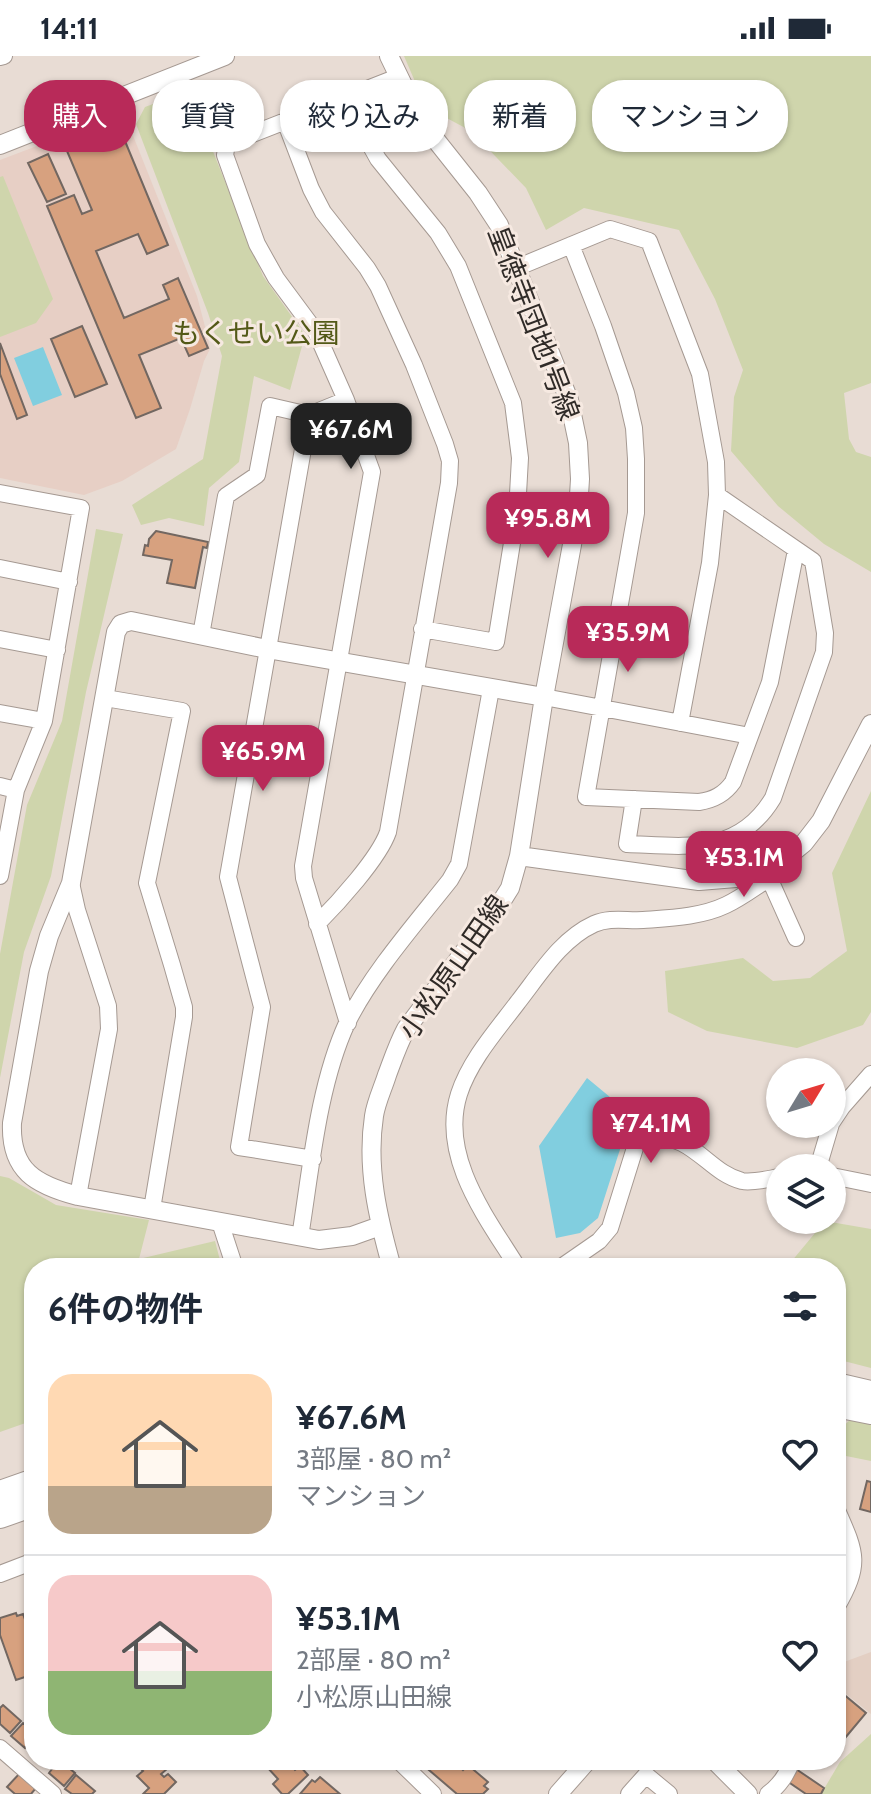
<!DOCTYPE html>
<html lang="ja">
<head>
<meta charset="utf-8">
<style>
  :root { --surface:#fff; --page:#f2f2f3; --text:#1f2937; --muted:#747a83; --line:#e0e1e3; --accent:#b82a59 }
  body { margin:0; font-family:Cabin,"Noto Sans JP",sans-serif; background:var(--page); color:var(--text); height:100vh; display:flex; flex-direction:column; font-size:30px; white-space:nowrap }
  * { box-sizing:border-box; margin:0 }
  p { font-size:26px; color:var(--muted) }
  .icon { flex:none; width:44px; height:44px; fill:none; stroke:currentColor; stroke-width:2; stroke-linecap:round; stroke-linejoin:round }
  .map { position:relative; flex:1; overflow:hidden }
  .side { position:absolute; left:24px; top:1202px; width:822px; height:512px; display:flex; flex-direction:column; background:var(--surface); border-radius:32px; box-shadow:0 2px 6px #0004 }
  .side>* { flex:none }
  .top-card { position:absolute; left:24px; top:24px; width:824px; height:72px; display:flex; gap:16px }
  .needle { width:52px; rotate:52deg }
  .tools { position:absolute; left:766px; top:1002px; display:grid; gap:16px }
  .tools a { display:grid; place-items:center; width:80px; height:80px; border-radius:50%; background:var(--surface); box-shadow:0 2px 6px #0004; font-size:40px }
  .price { position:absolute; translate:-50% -68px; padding:0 18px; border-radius:16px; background:var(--accent); color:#fff; font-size:26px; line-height:52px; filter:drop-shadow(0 2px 4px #0008) }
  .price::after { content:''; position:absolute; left:50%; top:48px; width:24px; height:18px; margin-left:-12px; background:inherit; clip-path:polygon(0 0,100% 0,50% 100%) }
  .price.current { background:#222; color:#fff }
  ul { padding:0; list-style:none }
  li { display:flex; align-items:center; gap:24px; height:200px; padding:0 24px }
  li+li { border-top:2px solid var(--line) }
  li span { display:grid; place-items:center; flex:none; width:224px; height:160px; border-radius:24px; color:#555 }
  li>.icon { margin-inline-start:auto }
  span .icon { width:96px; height:96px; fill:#fffc; stroke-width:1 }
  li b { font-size:34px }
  h2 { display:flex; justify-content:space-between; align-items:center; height:96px; padding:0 24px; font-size:34px }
  .tag { padding:0 28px; border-radius:32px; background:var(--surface); box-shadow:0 2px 6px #0004; font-size:28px; line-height:72px }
  .tag.current { background:var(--accent); color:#fff }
  .status { display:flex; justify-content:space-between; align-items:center; height:56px; padding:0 40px; background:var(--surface); direction:ltr }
  .status svg { height:22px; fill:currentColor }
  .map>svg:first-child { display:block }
</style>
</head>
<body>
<div class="status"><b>14:11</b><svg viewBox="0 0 49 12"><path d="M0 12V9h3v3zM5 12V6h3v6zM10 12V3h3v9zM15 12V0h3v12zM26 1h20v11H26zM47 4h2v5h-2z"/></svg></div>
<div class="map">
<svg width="871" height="1738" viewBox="0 0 871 1738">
  <rect width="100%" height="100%" fill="#e8dcd4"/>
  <path fill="#e3cfc3" d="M871 1596V1658L836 1630V1609Z"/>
  <path fill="#e7cfc5" d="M124 57 197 240 208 282 210 293 204 305 190 353 176 393 122 425 84 439 0 422V104Z"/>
  <path fill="#cfd5ac" d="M404 0H871V327L844 337 849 383 856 396 871 401V516L824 488 778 450 731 395 734 341 743 314 715 243 679 174 584 152 546 174 526 132 471 75 426 51Z
    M185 36 210 88 263 220 305 279 290 334 254 320 239 406 209 432 204 470 169 462 141 469 132 449 203 403 222 300 208 257 136 68 145 51Z
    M3 120 53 243 36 267 0 281V121Z
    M96 473 123 478 86 636 51 820 24 896 0 1022V898L27 749 62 665Z
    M871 735V956L863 969 797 992 707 975 668 956 665 915 743 902 773 925 810 922 847 895 832 817Z
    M0 1120 9 1122 56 1149 149 1164 139 1203 215 1185 222 1212H34V1364L0 1376Z
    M825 1165 871 1173V1312L836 1303V1212H786Z
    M853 1361 871 1365V1405L836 1398V1377Z
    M871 1678V1738H821L840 1706Z"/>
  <path fill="#81cedf" d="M43 291 62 339 33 350 14 302Z
    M587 1022 622 1051 623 1084 598 1162 580 1177 556 1182 539 1090Z"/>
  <path fill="#d7a17f" stroke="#726761" stroke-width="2" d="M120 73 168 189 147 198 138 178 96 195 124 262 169 243 163 229 178 222 208 292 189 300 181 282 139 299 161 352 136 362 47 150 74 139 82 158 92 154 67 95Z
    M48 98 66 138 47 146 28 107Z
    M82 270 107 328 75 341 51 283Z
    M0 287 27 359 17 363 0 318Z
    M156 475 208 486 207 492 203 491 195 532 167 527 172 504 143 499 145 489 148 490 149 483Z
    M867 1425 871 1426V1456L860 1453Z
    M16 1557 17 1560 23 1558 32 1583 27 1585 28 1589 33 1587 34 1588V1618L16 1624 0 1579V1562Z
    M836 1632 866 1657 845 1682 836 1675Z
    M3 1649 21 1665 10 1677 0 1668V1652Z
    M23 1667 34 1676V1682L25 1692 11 1680Z
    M59 1704 75 1717 64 1730 49 1717Z
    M132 1704H158L167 1713 161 1718 164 1721 168 1718 176 1726 164 1738H143L149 1732 137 1720 143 1715Z
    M272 1704H297L299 1706 293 1712 295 1714 300 1710 308 1719 288 1738H282L273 1728 278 1723 267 1711 273 1705Z
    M425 1704H463L465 1706 460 1711 463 1714 468 1709 488 1726 484 1730 488 1733 483 1738H457L422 1708Z
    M796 1713 824 1732 821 1738H806L787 1725Z
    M19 1718 36 1732 31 1738H15L7 1731Z
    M76 1719 95 1735 92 1738H72L65 1733Z
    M320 1721 340 1738H300L312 1724 315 1726Z"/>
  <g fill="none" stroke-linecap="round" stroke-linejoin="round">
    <g stroke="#a59992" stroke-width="18">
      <path id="minor" d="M0 1 4 0
        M349 40 368 85 378 103 438 177 458 210 513 347 520 402 517 456 496 586 422 573
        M285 65 311 133 323 156 367 212 378 230 414 309 445 388 450 405 449 427 388 776C379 802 338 847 317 868
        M571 189 603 270 626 337 634 372 636 403V457L586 741 699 746C713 744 724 739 733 726L770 626 796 494
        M516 212 610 173 649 185 700 318 716 406 717 439 710 507 680 667
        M0 437 81 452 44 665 16 734 0 820
        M0 512 69 526
        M201 579 226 440 257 419 270 350 309 359
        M0 583 57 594
        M544 641 750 680
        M105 642 182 655 147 827 172 909 184 951V961L152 1153
        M0 657 44 665
        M0 730 16 734
        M634 743 627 788C685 790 738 800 773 742L824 596 825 577 813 505 717 439
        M766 815 796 882
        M71 827 77 854 108 950 109 973 78 1140
        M348 967 304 822 303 810 372 416 346 344 316 276 276 222 257 188 225 99 227 88 398 21
        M832 1066 842 1051 871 1018
        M313 1103 239 1091 262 951 228 821 309 359 346 344
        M818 1112 831 1068
        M832 1120 871 1128
        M220 1166 235 1212
        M300 1181C311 1113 318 1030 347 967 371 918 416 867 450 824L459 808 491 633
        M518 1212C487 1162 439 1101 459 1038 470 1004 497 974 518 946 540 918 561 883 594 868 610 861 626 865 643 864 670 862 701 861 726 849 741 842 754 832 768 823
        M560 1212 599 1185 610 1172 639 1079C654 1080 668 1080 682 1087 704 1098 718 1119 742 1125 753 1127 768 1123 780 1121
        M836 1452C856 1497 862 1507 836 1552
        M0 1518 34 1505
        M0 1692 53 1738
        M398 1704 433 1738
        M629 1738 646 1719 669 1738
        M768 1738C779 1730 788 1717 792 1704"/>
    </g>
    <g stroke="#a59992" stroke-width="20">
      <path id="tertiary" d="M389 0 420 64 478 137 499 169 569 344 578 387 580 423 578 456 544 641 519 800 510 832 498 851 406 973C398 988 393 1003 387 1019 383 1032 376 1046 374 1060 366 1112 378 1162 392 1212
        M0 89 225 0
        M519 800 699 825 748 821 782 805 804 787 821 765 871 668
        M380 1170 352 1180 319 1184 78 1140C36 1129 10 1115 12 1067L39 915 49 880 71 827 116 576 121 568 131 565 267 593 544 641
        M714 1704 748 1738
        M558 1738 588 1704"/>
    </g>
    <g stroke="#a59992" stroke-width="26">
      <path id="primary" d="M836 1329 871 1337
        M836 1349 871 1356
        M0 1437 34 1425
        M0 1460 34 1448"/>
    </g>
    <use href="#minor" stroke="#fff" stroke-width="16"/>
    <use href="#tertiary" stroke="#fff" stroke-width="18"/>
    <use href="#primary" stroke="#fff" stroke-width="24"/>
  </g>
  <g text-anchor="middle" stroke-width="6" stroke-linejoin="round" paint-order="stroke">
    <g font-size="28" fill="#302b28" stroke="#f6e9e1">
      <text transform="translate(534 267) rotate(69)" y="10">皇徳寺団地1号線</text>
      <text transform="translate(453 911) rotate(-55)" y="10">小松原山田線</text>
    </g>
    <g font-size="28" fill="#535917" stroke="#f6e9e1">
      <text x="256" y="287">もくせい公園</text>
    </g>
  </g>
</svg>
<div class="tools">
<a><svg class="needle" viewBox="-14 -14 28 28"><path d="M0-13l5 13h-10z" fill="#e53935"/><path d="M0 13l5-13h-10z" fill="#747a83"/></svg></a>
<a><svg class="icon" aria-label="layers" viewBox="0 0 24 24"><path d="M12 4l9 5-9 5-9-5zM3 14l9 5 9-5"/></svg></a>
</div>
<b class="price current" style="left:351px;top:415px">¥67.6M</b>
<b class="price" style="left:548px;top:504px">¥95.8M</b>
<b class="price" style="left:628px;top:618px">¥35.9M</b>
<b class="price" style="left:263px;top:737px">¥65.9M</b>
<b class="price" style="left:744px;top:843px">¥53.1M</b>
<b class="price" style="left:651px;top:1109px">¥74.1M</b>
<div class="top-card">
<a class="tag current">購入</a>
<a class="tag">賃貸</a>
<a class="tag">絞り込み</a>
<a class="tag">新着</a>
<a class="tag">マンション</a>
</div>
<section class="side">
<h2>6件の物件<svg class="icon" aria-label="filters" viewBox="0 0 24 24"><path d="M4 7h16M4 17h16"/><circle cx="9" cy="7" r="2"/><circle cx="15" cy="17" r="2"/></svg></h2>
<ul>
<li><span style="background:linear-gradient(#ffd9b3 70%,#b9a48a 0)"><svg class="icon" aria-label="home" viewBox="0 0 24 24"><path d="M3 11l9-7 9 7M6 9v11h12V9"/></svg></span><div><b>¥67.6M</b><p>3部屋 · 80 m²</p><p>マンション</p></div><svg class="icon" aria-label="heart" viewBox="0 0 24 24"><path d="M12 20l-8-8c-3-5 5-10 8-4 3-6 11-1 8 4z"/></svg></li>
<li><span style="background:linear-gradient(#f6c9c9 60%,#8fb573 0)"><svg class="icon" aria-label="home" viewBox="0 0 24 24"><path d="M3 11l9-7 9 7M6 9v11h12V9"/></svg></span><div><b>¥53.1M</b><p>2部屋 · 80 m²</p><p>小松原山田線</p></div><svg class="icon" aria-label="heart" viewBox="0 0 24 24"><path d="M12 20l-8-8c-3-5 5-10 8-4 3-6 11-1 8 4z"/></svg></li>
</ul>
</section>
</div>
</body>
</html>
